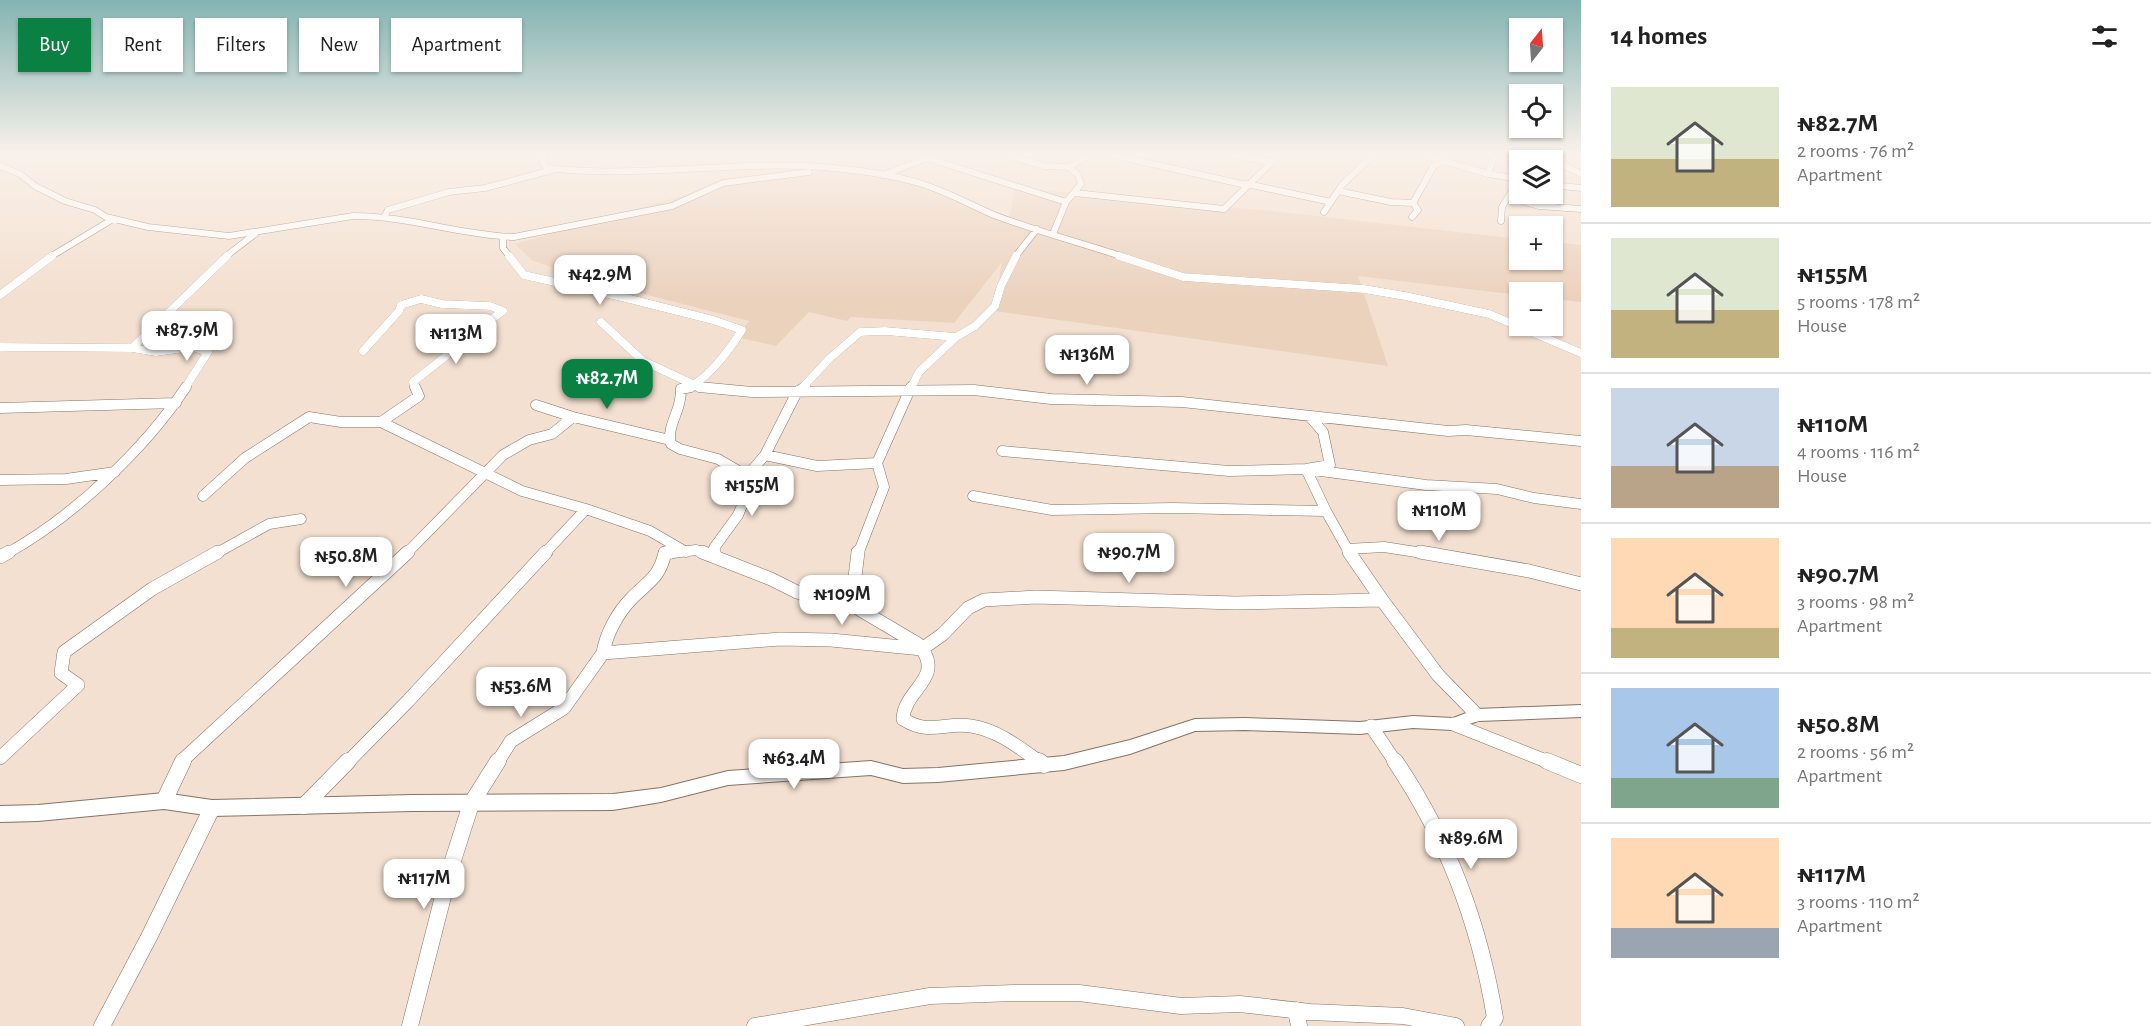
<!DOCTYPE html>
<html lang="en">
<head>
<meta charset="utf-8">
<style>
  :root { --surface:#fff; --page:#f6f6f6; --text:#222; --muted:#767676; --line:#e0e0e0; --accent:#0b8043 }
  body { margin:0; font-family:"Alegreya Sans",sans-serif; background:var(--page); color:var(--text); height:100vh; display:flex; flex-direction:column; font-size:22px; white-space:nowrap }
  * { box-sizing:border-box; margin:0 }
  p { font-size:20px; color:var(--muted) }
  .icon { flex:none; width:33px; height:33px; fill:none; stroke:currentColor; stroke-width:2; stroke-linecap:round; stroke-linejoin:round }
  .map { position:relative; flex:1; overflow:hidden }
  .side { display:flex; flex-direction:column; background:var(--surface); width:570px }
  .side>* { flex:none }
  .hud { position:absolute; left:18px; top:18px; width:570px; height:54px; display:flex; gap:12px }
  .needle { width:39px; rotate:17deg }
  .buttons { position:absolute; left:1509px; top:18px; display:grid; gap:12px }
  .buttons a { display:grid; place-items:center; width:54px; height:54px; border-radius:0px; background:var(--surface); box-shadow:0 2px 4px #0004; font-size:30px }
  .price { position:absolute; translate:-50% -51px; padding:0 14px; border-radius:12px; background:#fff; color:#222; font-size:20px; line-height:39px; filter:drop-shadow(0 2px 3px #0008) }
  .price::after { content:''; position:absolute; left:50%; top:36px; width:18px; height:14px; margin-left:-9px; background:inherit; clip-path:polygon(0 0,100% 0,50% 100%) }
  .price.selected { background:var(--accent); color:#fff }
  ul { padding:0; list-style:none }
  li { display:flex; align-items:center; gap:18px; height:150px; padding:0 30px }
  li+li { border-top:2px solid var(--line) }
  li span { display:grid; place-items:center; flex:none; width:168px; height:120px; border-radius:0px; color:#555 }
  li>.icon { margin-inline-start:auto }
  span .icon { width:72px; height:72px; fill:#fffc; stroke-width:1 }
  li b { font-size:26px }
  h2 { display:flex; justify-content:space-between; align-items:center; height:72px; padding:0 30px; font-size:26px }
  .chip { padding:0 21px; border-radius:0px; background:var(--surface); box-shadow:0 2px 4px #0004; font-size:21px; line-height:54px }
  .chip.selected { background:var(--accent); color:#fff }
  main { display:flex; flex:1; min-height:0 }
  .map>svg:first-child { display:block }
</style>
</head>
<body>
<main>
<div class="map">
<svg width="1581" height="1026" viewBox="0 0 1581 1026">
  <rect width="100%" height="100%" fill="#f3e0d0"/>
  <path fill="#ebd2bd" d="M827 168 881 173 1009 219 1015 188 1263 210 1519 239 1520 260H1552L1553 242 1581 245V302L1553 299 1552 292H1520L1519 295 1358 276 1388 366 994 311 1002 262 954 323 851 317 847 321 809 312 776 346 736 337 749 321 601 283 533 261 515 244 723 184 769 180Z"/>
  <g fill="none" stroke-linecap="round" stroke-linejoin="round">
    <g stroke="#857466" stroke-width="7">
      <path id="minor-far4" d="M545 153 543 163 547 168C642 179 738 159 833 168 866 171 901 176 931 187 953 195 973 206 994 215 1036 231 1081 243 1124 257
        M1000 153 1044 166 1069 167
        M1104 153 1246 185
        M1225 153 1271 162
        M1417 153 1488 174 1520 179
        M1549 153 1556 161 1581 174
        M927 158 1066 202
        M0 166 20 174 35 186 65 201 95 210 106 217 148 227 229 236 353 216C409 216 459 235 514 237L672 206 723 183 809 172
        M1488 174 1495 153
        M883 175 940 153
        M1247 184 1331 202
        M1552 185 1581 188
        M1338 191 1391 202 1413 203 1433 167 1440 161
        M1075 193 1224 209 1281 153
        M1508 197 1539 206 1581 209
        M1324 212 1342 185 1375 153
        M384 217 388 210 449 192 485 188 552 170
        M1412 217 1418 210 1413 203
        M1501 221 1502 207 1519 179
        M1053 234 1066 202 1081 184 1078 175 1069 167 1093 153
        M503 237V248L510 257
        M50 257 113 219
        M225 257 255 234
        M1015 257 1037 229"/>
    </g>
    <g stroke="#857466" stroke-width="8">
      <path id="minor-far3" d="M509 256 524 275 626 298 713 320 742 330C730 349 705 384 684 388
        M1119 256 1183 277 1364 289 1405 296 1489 314 1581 353
        M0 295 52 256
        M601 322 643 361 699 387 714 388
        M0 347 132 348
        M363 351 399 311 401 305 421 299 442 304 490 306 503 311 489 321 460 335 446 356 413 382 416 388
        M185 388 208 352 192 347 156 352 132 348 227 256
        M802 388 829 359 860 332 885 331 956 337
        M911 388 919 372 956 337 975 326 995 306 1001 286 1016 256"/>
    </g>
    <g stroke="#857466" stroke-width="11">
      <path id="minor-far2" d="M415 387 419 396 381 422 522 491 586 509
        M691 387 681 389C682 411 666 425 671 444L680 449 718 459 747 476
        M699 387 752 392 974 390 1051 399 1182 402 1448 431 1466 430 1581 441
        M536 405 573 417 670 440
        M0 408 176 403
        M1002 451 1229 471 1306 469 1330 465 1323 432 1310 417
        M765 455 817 466 877 463
        M0 480 66 479 115 472
        M203 496 245 458 309 417 341 422H381
        M973 496 1052 510 1173 508 1326 511 1350 554
        M1326 511 1306 469 1426 485 1497 489 1534 498 1581 504
        M1347 549 1384 547 1429 554
        M6 554C73 517 144 450 186 387
        M215 554 269 524 301 519
        M406 554 503 455 529 440 552 434 573 417
        M544 554 586 509 650 531 686 552
        M665 554 696 550 706 554
        M715 554 714 548 738 515 746 496 747 476 765 455 797 392 805 387
        M858 554 884 487 877 463 911 387"/>
    </g>
    <g stroke="#857466" stroke-width="14">
      <path id="minor-far1" d="M671 552 665 553C659 578 649 581 632 598 618 612 606 634 603 653L780 639 831 640 922 649
        M702 552 771 579 797 592 823 599H842L918 644 922 649
        M714 552 715 557
        M1349 552 1382 600
        M1420 552 1529 571 1581 584
        M0 557 9 552
        M842 599 855 577 858 552
        M922 649 943 634 968 608 984 600 1036 597 1235 603 1382 600 1438 675 1477 715
        M922 649C943 679 904 690 903 719 930 736 943 722 971 726 998 730 1020 748 1041 763
        M1453 724 1551 763
        M1371 726 1396 763
        M0 758 78 685 61 673 64 652 152 589 218 552
        M183 763 185 758 408 552
        M347 763 408 701 546 552
        M497 763 511 741 564 708 603 653"/>
    </g>
    <g stroke="#857466" stroke-width="17">
      <path id="minor" d="M1039 761 1044 765
        M1395 761C1448 839 1480 926 1495 1018L1489 1026
        M1547 761 1581 775
        M164 801 183 761
        M304 806 348 761
        M1296 1010 1299 1026
        M102 1026 149 937 212 808
        M410 1026 449 873 471 804 498 761
        M755 1026 930 996 1014 993H1079L1181 1006 1240 1004 1310 1012 1403 1016 1456 1026"/>
    </g>
    <g stroke="#857466" stroke-width="2">
      <path id="tertiary" d="M1581 705V717L1478 721 1453 730 1413 728 1360 734 1245 730 1195 731 1130 754 1064 770 938 782 903 783 871 775 728 785 661 802 613 810 412 811 212 816 164 809 38 821 0 822V806L38 805 164 793 212 800 412 795 613 794 661 788 728 771 871 761 903 769 938 768 1064 756 1130 740 1195 719 1245 718 1360 722 1413 716 1453 718 1477 709Z"/>
    </g>
    <use href="#minor-far4" stroke="#fff" stroke-width="6"/>
    <use href="#minor-far3" stroke="#fff" stroke-width="8"/>
    <use href="#minor-far2" stroke="#fff" stroke-width="10"/>
    <use href="#minor-far1" stroke="#fff" stroke-width="13"/>
    <use href="#minor" stroke="#fff" stroke-width="16"/>
    <use href="#tertiary" fill="#fff" fill-rule="evenodd"/>
  </g>
  <linearGradient id="sky" x2="0" y2="1"><stop stop-color="#83b4b2"/><stop offset="0.52" stop-color="#faf1ea"/><stop offset="1" stop-color="#faf1ea" stop-opacity="0"/></linearGradient>
  <rect width="1581" height="297" fill="url(#sky)"/>
</svg>
<div class="buttons">
<a><svg class="needle" viewBox="-14 -14 28 28"><path d="M0-13l5 13h-10z" fill="#e53935"/><path d="M0 13l5-13h-10z" fill="#767676"/></svg></a>
<a><svg class="icon" aria-label="locate" viewBox="0 0 24 24"><circle cx="12" cy="12" r="6"/><path d="M12 2v4M12 18v4M2 12h4M18 12h4"/></svg></a>
<a><svg class="icon" aria-label="layers" viewBox="0 0 24 24"><path d="M12 4l9 5-9 5-9-5zM3 14l9 5 9-5"/></svg></a>
<a>+</a>
<a>−</a>
</div>
<b class="price" style="left:600px;top:306px">₦42.9M</b>
<b class="price" style="left:187px;top:362px">₦87.9M</b>
<b class="price" style="left:456px;top:365px">₦113M</b>
<b class="price" style="left:1087px;top:386px">₦136M</b>
<b class="price selected" style="left:607px;top:410px">₦82.7M</b>
<b class="price" style="left:752px;top:517px">₦155M</b>
<b class="price" style="left:1439px;top:542px">₦110M</b>
<b class="price" style="left:1129px;top:584px">₦90.7M</b>
<b class="price" style="left:346px;top:588px">₦50.8M</b>
<b class="price" style="left:842px;top:626px">₦109M</b>
<b class="price" style="left:521px;top:718px">₦53.6M</b>
<b class="price" style="left:794px;top:790px">₦63.4M</b>
<b class="price" style="left:1471px;top:870px">₦89.6M</b>
<b class="price" style="left:424px;top:910px">₦117M</b>
<div class="hud">
<a class="chip selected">Buy</a>
<a class="chip">Rent</a>
<a class="chip">Filters</a>
<a class="chip">New</a>
<a class="chip">Apartment</a>
</div>
</div>
<section class="side">
<h2>14 homes<svg class="icon" aria-label="filters" viewBox="0 0 24 24"><path d="M4 7h16M4 17h16"/><circle cx="9" cy="7" r="2"/><circle cx="15" cy="17" r="2"/></svg></h2>
<ul>
<li><span style="background:linear-gradient(#dfe7d0 60%,#c2b280 0)"><svg class="icon" aria-label="home" viewBox="0 0 24 24"><path d="M3 11l9-7 9 7M6 9v11h12V9"/></svg></span><div><b>₦82.7M</b><p>2 rooms · 76 m²</p><p>Apartment</p></div></li>
<li><span style="background:linear-gradient(#dfe7d0 60%,#c2b280 0)"><svg class="icon" aria-label="home" viewBox="0 0 24 24"><path d="M3 11l9-7 9 7M6 9v11h12V9"/></svg></span><div><b>₦155M</b><p>5 rooms · 178 m²</p><p>House</p></div></li>
<li><span style="background:linear-gradient(#c9d6e8 65%,#b9a48a 0)"><svg class="icon" aria-label="home" viewBox="0 0 24 24"><path d="M3 11l9-7 9 7M6 9v11h12V9"/></svg></span><div><b>₦110M</b><p>4 rooms · 116 m²</p><p>House</p></div></li>
<li><span style="background:linear-gradient(#ffd9b3 75%,#c2b280 0)"><svg class="icon" aria-label="home" viewBox="0 0 24 24"><path d="M3 11l9-7 9 7M6 9v11h12V9"/></svg></span><div><b>₦90.7M</b><p>3 rooms · 98 m²</p><p>Apartment</p></div></li>
<li><span style="background:linear-gradient(#a9c7e8 75%,#7fa58c 0)"><svg class="icon" aria-label="home" viewBox="0 0 24 24"><path d="M3 11l9-7 9 7M6 9v11h12V9"/></svg></span><div><b>₦50.8M</b><p>2 rooms · 56 m²</p><p>Apartment</p></div></li>
<li><span style="background:linear-gradient(#ffd9b3 75%,#9aa5b1 0)"><svg class="icon" aria-label="home" viewBox="0 0 24 24"><path d="M3 11l9-7 9 7M6 9v11h12V9"/></svg></span><div><b>₦117M</b><p>3 rooms · 110 m²</p><p>Apartment</p></div></li>
</ul>
</section>
</main>
</body>
</html>
